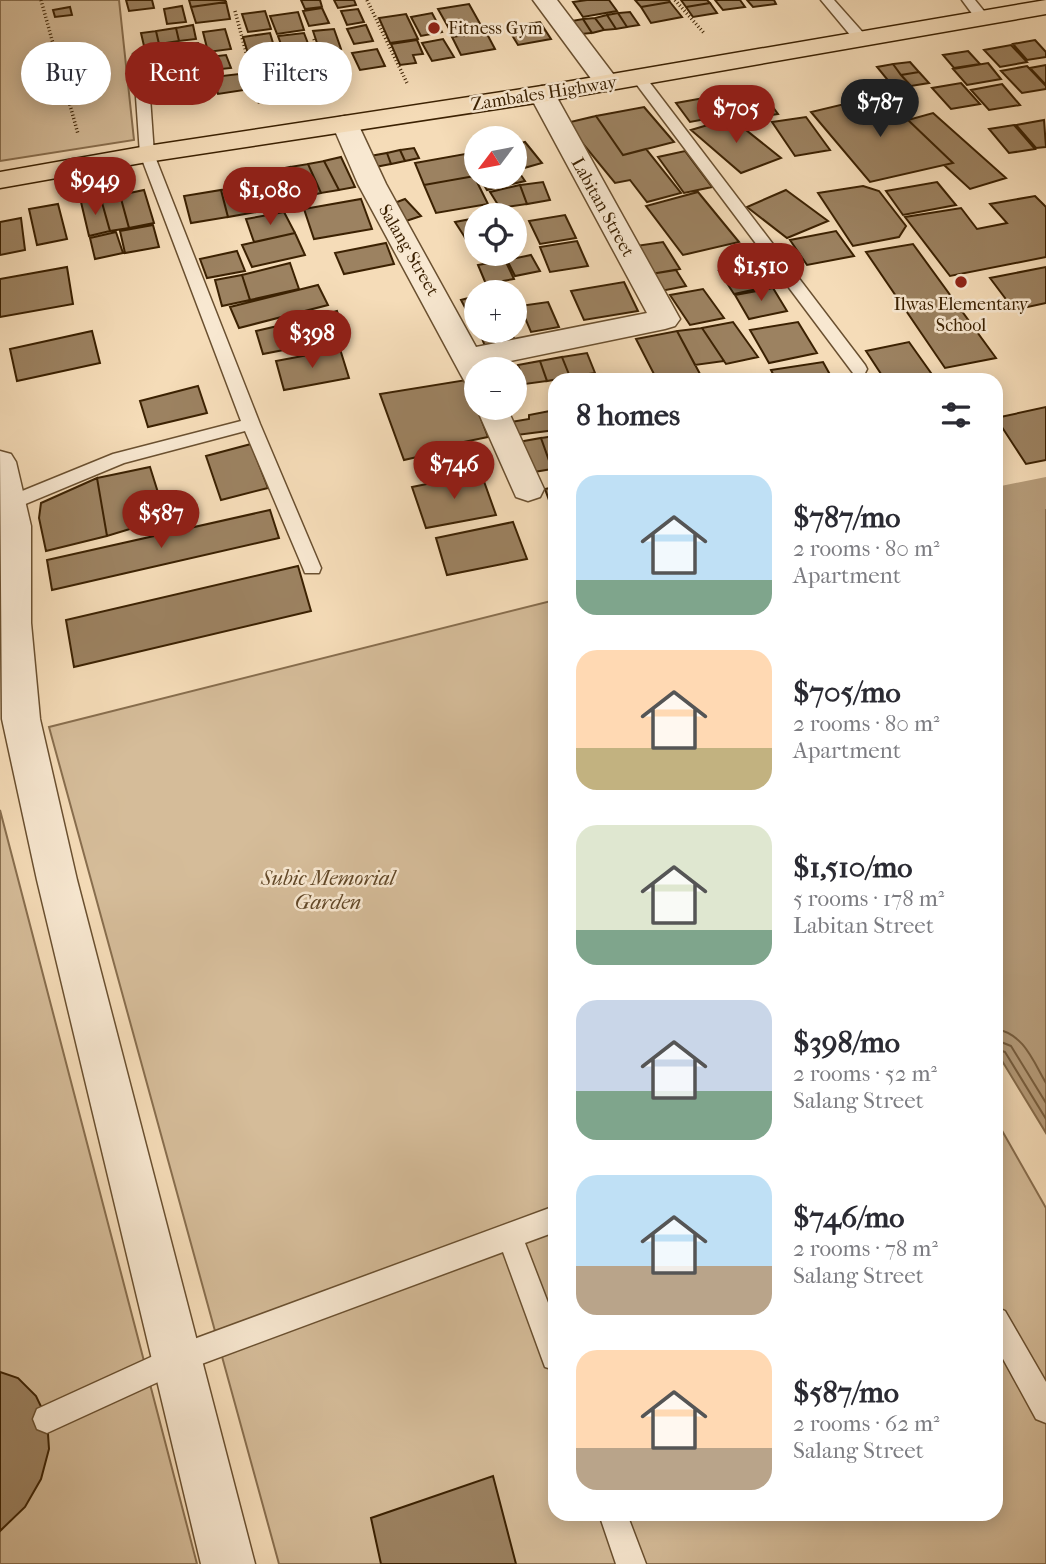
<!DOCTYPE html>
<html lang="en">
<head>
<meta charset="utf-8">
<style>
  :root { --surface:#fff; --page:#f7f7f7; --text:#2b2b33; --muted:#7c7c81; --accent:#8f2418 }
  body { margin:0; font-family:"IM FELL French Canon",serif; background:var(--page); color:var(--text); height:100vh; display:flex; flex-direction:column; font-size:26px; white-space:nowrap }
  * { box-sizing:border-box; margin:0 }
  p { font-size:23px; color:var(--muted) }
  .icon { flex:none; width:38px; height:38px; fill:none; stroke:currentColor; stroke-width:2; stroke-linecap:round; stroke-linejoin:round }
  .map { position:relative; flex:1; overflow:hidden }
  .side { position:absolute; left:548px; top:373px; width:455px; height:1148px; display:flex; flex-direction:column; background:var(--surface); border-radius:21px; box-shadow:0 4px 18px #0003 }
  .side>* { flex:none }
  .banner { position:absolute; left:21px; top:42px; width:422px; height:63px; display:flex; gap:14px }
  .needle { width:46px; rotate:238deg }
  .tools { position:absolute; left:464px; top:126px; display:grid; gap:14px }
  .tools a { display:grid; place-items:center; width:63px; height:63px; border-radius:50%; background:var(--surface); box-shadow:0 4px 18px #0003; font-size:35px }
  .price { position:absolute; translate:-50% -60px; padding:0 16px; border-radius:24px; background:var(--accent); color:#fff; font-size:23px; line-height:46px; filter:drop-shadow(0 2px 4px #0008) }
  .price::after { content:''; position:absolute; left:50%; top:42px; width:21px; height:16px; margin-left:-10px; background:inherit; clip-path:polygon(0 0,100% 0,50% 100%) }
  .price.active { background:#222; color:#fff }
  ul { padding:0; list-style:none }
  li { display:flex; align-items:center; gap:21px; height:175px; padding:0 28px }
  li span { display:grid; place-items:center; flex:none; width:196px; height:140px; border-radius:21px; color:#555 }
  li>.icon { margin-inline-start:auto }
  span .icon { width:84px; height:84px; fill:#fffc; stroke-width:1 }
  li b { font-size:30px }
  h2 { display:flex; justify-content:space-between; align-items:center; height:84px; padding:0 28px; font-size:30px }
  .tag { padding:0 24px; border-radius:32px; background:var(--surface); box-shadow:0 4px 18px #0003; font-size:24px; line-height:63px }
  .tag.active { background:var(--accent); color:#fff }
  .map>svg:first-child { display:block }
</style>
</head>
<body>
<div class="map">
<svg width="1046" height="1564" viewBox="0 0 1046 1564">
  <rect width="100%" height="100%" fill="#f5dcb8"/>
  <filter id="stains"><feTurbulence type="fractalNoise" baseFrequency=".00286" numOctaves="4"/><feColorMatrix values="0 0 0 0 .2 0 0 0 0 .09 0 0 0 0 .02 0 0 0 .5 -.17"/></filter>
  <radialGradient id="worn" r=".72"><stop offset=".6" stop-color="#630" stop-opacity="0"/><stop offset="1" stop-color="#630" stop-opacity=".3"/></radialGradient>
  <path fill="#d5bc99" stroke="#886e4e" stroke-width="2" d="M0 0H119L134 140 0 161Z
    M555 600V1514H996V1120L1046 1208V1564H279L49 727Z
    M0 810 197 1564H0Z"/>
  <path fill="#b69c7a" stroke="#856b4a" stroke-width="2" d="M1046 504V1133L996 1051V513Z"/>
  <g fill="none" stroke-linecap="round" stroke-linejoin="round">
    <path stroke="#785e3e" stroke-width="2" d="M996 1029C1024 1034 1033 1061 1046 1083
      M996 1040 1011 1046 1046 1103
      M996 1049 1005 1052 1046 1119"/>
    <path fill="#b69c7a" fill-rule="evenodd" d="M1046 477V509L996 519V487Z"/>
  </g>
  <path fill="#9c8261" stroke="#3b2102" stroke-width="2" d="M126 0H152L154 8 129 11Z
    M189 0H225L226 2 191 7Z
    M301 0H320L322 7 305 9Z
    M334 0H354L356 5 338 8Z
    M587 0H609L617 11 583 17 573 2Z
    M635 0H669L670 2 641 7Z
    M681 0H707L710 3 686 7Z
    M715 0H740L745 7 723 10Z
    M747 0H774L776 4 753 7Z
    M226 2 230 19 196 23 191 7Z
    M670 2 682 17 651 23 641 7Z
    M710 3 717 13 693 17 686 7Z
    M469 4 483 29 452 34 438 9Z
    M182 6 186 22 167 24 164 9Z
    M70 7 72 15 55 17 53 10Z
    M322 8 329 23 309 26 303 11Z
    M358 9 364 22 347 25 341 11Z
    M265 11 271 29 248 32 242 14Z
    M298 12 304 30 277 34 270 16Z
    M630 12 639 25 627 27 618 13Z
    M432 13 442 32 421 36 411 17Z
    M618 13 627 27 616 29 607 15Z
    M406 14 418 39 390 43 379 18Z
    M607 15 616 29 604 30 595 18Z
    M595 18 604 30 592 33 583 19Z
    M583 19 592 33 581 34 572 21Z
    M540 22 551 39 518 45 507 27Z
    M193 25 196 39 179 41 176 28Z
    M366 25 373 41 354 44 347 29Z
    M176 28 179 41 159 44 156 31Z
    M225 29 231 49 208 52 203 32Z
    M334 29 341 49 320 52 313 31Z
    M156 31 159 44 144 46 141 33Z
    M486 32 495 49 461 55 452 37Z
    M270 33 285 83 258 87 243 37Z
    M304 33 312 54 286 58 278 36Z
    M443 39 454 57 432 61 422 43Z
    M417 40 423 54 413 55 416 63 400 65 391 44Z
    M1035 40 1046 52V57L1027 60 1013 44Z
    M198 43 201 55 176 59 173 46Z
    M1011 45 1027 62 1000 67 984 50Z
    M377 49 385 66 360 70 352 53Z
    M968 51 980 64 954 68 943 55Z
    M342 54 348 72 331 74 325 57Z
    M201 55 204 70 180 73 176 59Z
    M226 55 231 68 212 70 209 57Z
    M316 55 324 77 295 81 287 59Z
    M910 62 919 72 901 75 893 64Z
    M988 63 1001 79 967 85 953 69Z
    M893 64 901 75 911 86 895 89 877 67Z
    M1046 65V85L1030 68Z
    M1027 66 1046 86V89L1022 93 1001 71Z
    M919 72 929 83 911 86 901 75Z
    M239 74 244 90 218 94 213 77Z
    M205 76 211 94 187 98 181 80Z
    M181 80 187 98 160 102 156 84Z
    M961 83 980 104 951 109 932 88Z
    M1002 84 1020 105 989 110 971 90Z
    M758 88 767 99 736 104 728 93Z
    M726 94 738 113 690 122 676 103Z
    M882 95 908 120 953 163 870 182 811 112Z
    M767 99 778 114 747 119 736 104Z
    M644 107 674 142 623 155 596 116Z
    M933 113 1006 178 970 189 944 165 953 163 908 120Z
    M596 116 623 155 646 149 681 193 647 202 630 180 615 183 566 123Z
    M806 117 830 150 795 156 772 122Z
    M731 118 781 158 741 173 691 130Z
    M1044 120 1046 147 1036 148 1016 125Z
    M1014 125 1035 149 1009 153 989 129Z
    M510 132 520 141 488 138Z
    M525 142 542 163 524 168 514 156V145Z
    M414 148 419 158 405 161 400 150Z
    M400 150 405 161 391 164 387 153Z
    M685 151 712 187 684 193 658 157Z
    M387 153 391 164 375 167 370 156Z
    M465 154 475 176 424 185 415 163Z
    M341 157 355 187 339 190 324 161Z
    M324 161 339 190 321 193 308 164Z
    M308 164 321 193 302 197 290 167Z
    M514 165 525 181 487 190 479 177H514Z
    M290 167 302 197 283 201 271 171Z
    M474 176 488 204 436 213 424 185Z
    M543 182 550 200 527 204 520 185Z
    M937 182 956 205 903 215 886 191Z
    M254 185 262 211 228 217 221 190Z
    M520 185 527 204 500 208 490 192Z
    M863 186 879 191 906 226 899 237 853 246 818 193Z
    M144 190 154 223 129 228 120 195Z
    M221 190 228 217 191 223 184 196Z
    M786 190 828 221 787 238 747 207Z
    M698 192 739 242 683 255 646 206Z
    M120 195 129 228 110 231 101 199Z
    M1035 196 1046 207V257L950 276 905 217 961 208 977 229 1007 223 990 204Z
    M101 199 110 231 89 236 81 202Z
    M361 199 372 229 314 239 304 209Z
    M405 199 421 216 400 223 389 205Z
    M58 204 67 239 37 245 29 209Z
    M284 212 295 233 254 242 246 219Z
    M565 215 576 238 540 244 529 221Z
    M21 218 25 250 0 255V222Z
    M476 218V234L464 236 455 222Z
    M153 225 159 247 125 253 120 231Z
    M836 231 854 256 807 265 790 240Z
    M116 232 123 253 95 259 90 238Z
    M295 233 305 255 252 267 242 245Z
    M476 236V254H480H475L465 238Z
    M577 241 588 266 550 272 540 247Z
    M663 242 680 269 651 274 636 246Z
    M386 243 394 264 344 274 335 253Z
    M913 244 996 358 945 368 866 252Z
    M237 251 245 271 207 278 200 259Z
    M531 255 540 271 515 276 507 260Z
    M505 260 514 279 486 284 478 265Z
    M290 263 299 289 250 300 242 275Z
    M756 263 771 286 734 294 719 271Z
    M67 267 73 304 0 317V279Z
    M1046 267V303L1014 310 990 278Z
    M676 270 686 286 661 291 651 274Z
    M242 275 250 300 222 306 215 280Z
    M624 282 638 311 584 320 571 291Z
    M318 285 328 305 239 328 230 307Z
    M510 286 521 301 514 303V292L491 291Z
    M773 288 787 311 749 319 735 295Z
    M703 289 724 318 690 325 670 295Z
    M476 296V315L470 317 461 300Z
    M548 302 559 327 531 332 520 306Z
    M337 311 345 336 304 346 295 322Z
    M295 322 304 346 263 354 256 331Z
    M733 322 758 357 726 364 702 328Z
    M798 322 817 353 769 363 750 330Z
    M702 328 724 361 695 365 677 331Z
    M92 331 100 363 17 381 10 349Z
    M479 331H510L515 340 485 346Z
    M677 331 700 374 657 380 636 339Z
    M909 342 936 380H885L866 351Z
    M340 349 349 378 284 390 276 361Z
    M587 353 595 373 570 377 562 357Z
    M562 357 570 377 547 381 540 361Z
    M540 361 547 381 525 384 518 365Z
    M823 362 833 380H776L771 370Z
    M466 380 488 437 439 447V452L404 460 380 394Z
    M198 386 207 413 148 427 140 401Z
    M1046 407V460L1026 464 996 418Z
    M555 410V430L517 435 511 422 529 419V415Z
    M555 436V469H552L541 438Z
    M541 438 552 469 528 473 518 442Z
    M251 444 268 488 221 500 206 456Z
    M150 467 166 518 107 536 97 478Z
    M481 473 496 515 426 528 412 487Z
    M97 478 107 536 46 551 39 518 41 503Z
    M555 487V517L545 489Z
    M270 510 279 538 52 590 47 560Z
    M513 522 527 559 447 575 436 538Z
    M298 566 311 611 74 667 66 620Z
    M0 1372 18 1378 36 1396 47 1419 49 1449 41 1479 25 1507 0 1531Z
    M493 1476 516 1564H381L371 1518Z"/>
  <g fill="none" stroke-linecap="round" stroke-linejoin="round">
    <g stroke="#6a5030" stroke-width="3">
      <path id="lane" d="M821 0H834L866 36V42H856Z
        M962 0H975L988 16 986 19H976Z
        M140 50 147 54 154 154 260 424 321 568 319 573H305L303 568 245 431 124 463 11 510 5 508 2 503 5 498 113 454 241 421 140 154 133 54Z
        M639 74 644 75 865 365 867 369 865 373H853L634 81V75Z
        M555 1206V1232L525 1243 555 1321V1370L545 1367 503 1252 180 1372 47 1433 37 1429 33 1419 37 1409 175 1346Z
        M996 1307 1005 1311 1046 1382V1423L1036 1419 996 1346Z
        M599 1514H627L646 1564H616Z"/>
    </g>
    <g stroke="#6a5030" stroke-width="3">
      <path id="street" d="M533 0H557L620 83 616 88 607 91 598 88Z
        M542 86 551 89 555 94 680 319 675 326 665 329 486 366 488 369H476V385L465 382 461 375 358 184 332 124 336 118 345 116 354 118 358 124 386 184 476 347 647 313 529 94 533 89Z
        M476 407 507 408 544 489 540 497 528 501 516 497Z
        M0 451 11 454 16 462 31 526V623L40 719 77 880 255 1564H201L37 880 2 719Z"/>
    </g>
    <g stroke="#3b2102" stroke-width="3">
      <path id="primary" d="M1046 0V14L542 102 147 162 0 188V172L147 146 542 86Z"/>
    </g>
    <path stroke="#3b2102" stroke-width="3.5" stroke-dasharray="1 2.5" stroke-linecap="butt" d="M41 0 78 134
      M367 0 407 83
      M675 0 704 33
      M235 11 260 105
      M314 39 334 94"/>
    <use href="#lane" fill="#f8e8d1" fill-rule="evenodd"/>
    <use href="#street" fill="#f8e8d1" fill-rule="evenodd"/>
    <use href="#primary" fill="#f5dcb8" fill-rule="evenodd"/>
  </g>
  <g fill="#8f2418" stroke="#f8e8d1" stroke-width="2.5">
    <circle cx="434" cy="28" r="7"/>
    <circle cx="961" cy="282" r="7"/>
  </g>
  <g text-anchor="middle" stroke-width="5" stroke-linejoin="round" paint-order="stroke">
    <g font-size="18" fill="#3b2102" stroke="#f8e8d1" text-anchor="start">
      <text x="448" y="34">Fitness Gym</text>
      <text x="961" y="310" text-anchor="middle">Ilwas Elementary<tspan x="961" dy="21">School</tspan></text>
    </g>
    <g font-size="18" fill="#3b2102" stroke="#f8e8d1">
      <text transform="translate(544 93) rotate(-9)" y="6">Zambales Highway</text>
      <text transform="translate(603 207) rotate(61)" y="6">Labitan Street</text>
      <text transform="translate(409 250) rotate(60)" y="6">Salang Street</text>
    </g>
    <g font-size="21" font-style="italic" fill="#624828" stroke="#f8e8d1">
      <text x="328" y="885">Subic Memorial<tspan x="328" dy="24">Garden</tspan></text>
    </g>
  </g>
  <rect width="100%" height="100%" filter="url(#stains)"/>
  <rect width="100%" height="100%" fill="url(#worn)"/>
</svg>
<div class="tools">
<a><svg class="needle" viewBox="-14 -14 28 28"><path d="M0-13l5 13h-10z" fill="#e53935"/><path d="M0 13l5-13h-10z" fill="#7c7c81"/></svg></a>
<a><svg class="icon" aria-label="locate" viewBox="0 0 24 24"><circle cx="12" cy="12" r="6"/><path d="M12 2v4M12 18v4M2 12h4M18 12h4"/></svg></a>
<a>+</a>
<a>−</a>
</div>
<b class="price active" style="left:880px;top:139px">$787</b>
<b class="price" style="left:736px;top:145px">$705</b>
<b class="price" style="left:95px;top:217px">$949</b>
<b class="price" style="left:270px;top:227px">$1,080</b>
<b class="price" style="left:761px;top:303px">$1,510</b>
<b class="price" style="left:312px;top:370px">$398</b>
<b class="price" style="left:454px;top:501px">$746</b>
<b class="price" style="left:161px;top:550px">$587</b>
<div class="banner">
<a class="tag">Buy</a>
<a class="tag active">Rent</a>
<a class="tag">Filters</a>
</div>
<section class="side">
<h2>8 homes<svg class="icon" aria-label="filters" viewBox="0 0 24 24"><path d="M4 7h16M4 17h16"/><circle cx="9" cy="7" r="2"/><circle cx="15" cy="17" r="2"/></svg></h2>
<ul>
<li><span style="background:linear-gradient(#bfe0f5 75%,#7fa58c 0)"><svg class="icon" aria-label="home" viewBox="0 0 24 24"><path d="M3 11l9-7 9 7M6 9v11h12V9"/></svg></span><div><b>$787/mo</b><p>2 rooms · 80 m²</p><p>Apartment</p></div></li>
<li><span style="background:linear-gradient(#ffd9b3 70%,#c2b280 0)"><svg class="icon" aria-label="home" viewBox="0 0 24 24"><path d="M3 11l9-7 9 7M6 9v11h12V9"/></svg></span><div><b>$705/mo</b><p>2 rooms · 80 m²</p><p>Apartment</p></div></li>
<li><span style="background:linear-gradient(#dfe7d0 75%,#7fa58c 0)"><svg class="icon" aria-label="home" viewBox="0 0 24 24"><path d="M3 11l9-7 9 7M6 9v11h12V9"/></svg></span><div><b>$1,510/mo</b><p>5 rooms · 178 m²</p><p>Labitan Street</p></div></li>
<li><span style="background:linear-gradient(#c9d6e8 65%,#7fa58c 0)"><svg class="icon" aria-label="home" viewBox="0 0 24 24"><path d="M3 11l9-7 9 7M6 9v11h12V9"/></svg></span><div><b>$398/mo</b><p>2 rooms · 52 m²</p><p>Salang Street</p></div></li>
<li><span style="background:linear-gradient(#bfe0f5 65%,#b9a48a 0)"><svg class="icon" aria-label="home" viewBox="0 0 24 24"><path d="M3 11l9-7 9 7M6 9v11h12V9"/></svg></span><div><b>$746/mo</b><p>2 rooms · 78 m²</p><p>Salang Street</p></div></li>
<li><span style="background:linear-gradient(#ffd9b3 70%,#b9a48a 0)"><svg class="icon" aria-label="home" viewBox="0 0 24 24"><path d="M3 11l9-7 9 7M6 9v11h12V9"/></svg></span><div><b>$587/mo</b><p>2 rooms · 62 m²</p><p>Salang Street</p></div></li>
</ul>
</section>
</div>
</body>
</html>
